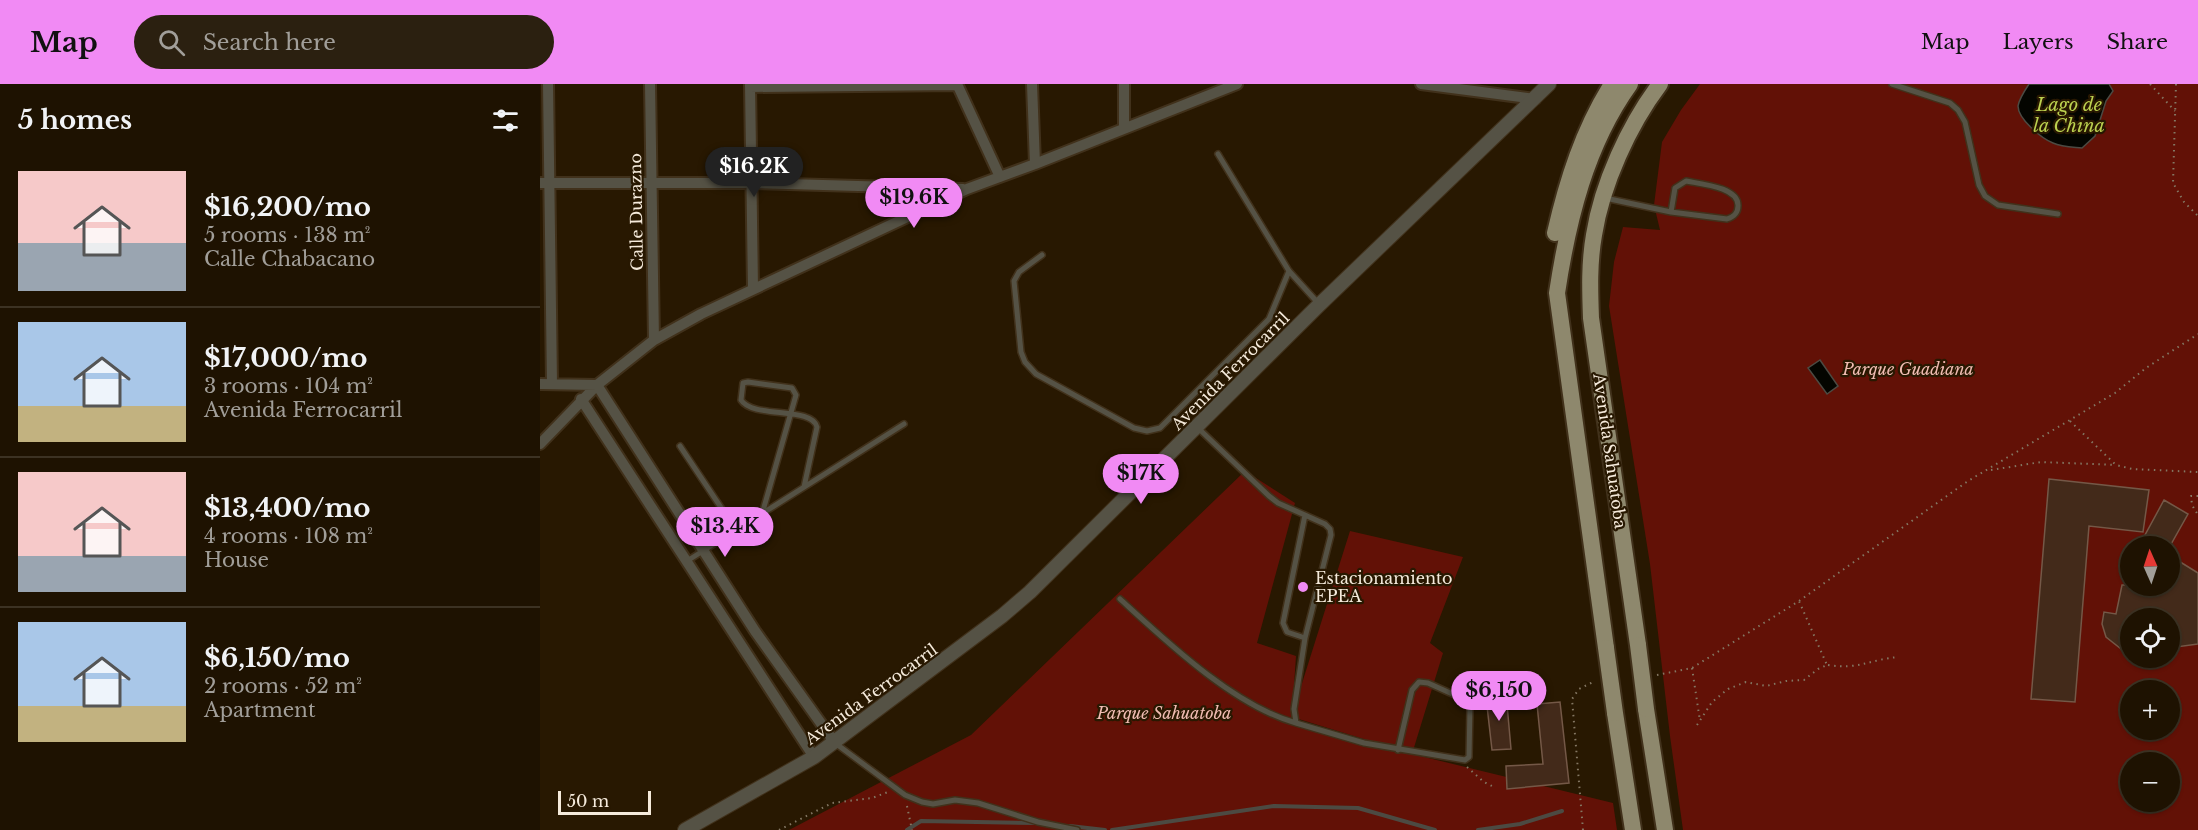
<!DOCTYPE html>
<html lang="en">
<head>
<meta charset="utf-8">
<style>
  :root { --surface:#1e1201; --page:#2b2010; --text:#f1f3f6; --muted:#a19e99; --line:#3c3223; --accent:#f18af4 }
  body { margin:0; font-family:"Libre Baskerville",serif; background:var(--page); color:var(--text); height:100vh; display:flex; flex-direction:column; font-size:22px; white-space:nowrap }
  * { box-sizing:border-box; margin:0 }
  p { font-size:20px; color:var(--muted) }
  .icon { flex:none; width:33px; height:33px; fill:none; stroke:currentColor; stroke-width:2; stroke-linecap:round; stroke-linejoin:round }
  .map { position:relative; flex:1; overflow:hidden }
  .drawer { display:flex; flex-direction:column; background:var(--surface); width:540px }
  .drawer>* { flex:none }
  .needle { width:39px; rotate:357deg }
  .tools { position:absolute; left:1580px; top:452px; display:grid; gap:12px }
  .tools a { display:grid; place-items:center; width:60px; height:60px; border-radius:50%; background:var(--surface); box-shadow:0 2px 4px #0004,0 0 0 2px var(--line); font-size:30px }
  .scale { position:absolute; left:18px; bottom:15px; width:93px; box-sizing:border-box; padding-left:6px; border:3px solid #f5eadb; border-top:0; font-size:16px; line-height:21px; white-space:nowrap; color:#f5eadb; -webkit-text-stroke:4px #281801; paint-order:stroke }
  .price { position:absolute; translate:-50% -51px; padding:0 14px; border-radius:21px; background:var(--accent); color:#111; font-size:20px; line-height:39px; filter:drop-shadow(0 2px 3px #0008) }
  .price::after { content:''; position:absolute; left:50%; top:36px; width:18px; height:14px; margin-left:-9px; background:inherit; clip-path:polygon(0 0,100% 0,50% 100%) }
  .price.on { background:#222; color:#fff }
  ul { padding:0; list-style:none }
  li { display:flex; align-items:center; gap:18px; height:150px; padding:0 18px }
  li+li { border-top:2px solid var(--line) }
  li span { display:grid; place-items:center; flex:none; width:168px; height:120px; border-radius:0px; color:#555 }
  li>.icon { margin-inline-start:auto }
  span .icon { width:72px; height:72px; fill:#fffc; stroke-width:1 }
  li b { font-size:26px }
  h2 { display:flex; justify-content:space-between; align-items:center; height:72px; padding:0 18px; font-size:26px }
  header { display:flex; align-items:center; gap:36px; box-sizing:border-box; height:84px; padding:0 30px; background:var(--accent); color:#111 }
  header strong { font-size:28px }
  nav { display:flex; gap:33px; margin-inline-start:auto; font-size:21px }
  .search { width:420px; height:54px; background:var(--page); display:flex; align-items:center; gap:15px; box-sizing:border-box; padding:0 21px; border-radius:33px; color:var(--muted); font-size:22px }
  main { display:flex; flex:1; min-height:0 }
  .map>svg:first-child { display:block }
</style>
</head>
<body>
<header>
<strong>Map</strong>
<div class="search"><svg class="icon" aria-label="search" viewBox="0 0 24 24"><circle cx="10" cy="10" r="6"/><path d="M15 15l6 6"/></svg>Search here</div>
<nav><a>Map</a><a>Layers</a><a>Share</a></nav>
</header>
<main>
<section class="drawer">
<h2>5 homes<svg class="icon" aria-label="filters" viewBox="0 0 24 24"><path d="M4 7h16M4 17h16"/><circle cx="9" cy="7" r="2"/><circle cx="15" cy="17" r="2"/></svg></h2>
<ul>
<li><span style="background:linear-gradient(#f6c9c9 60%,#9aa5b1 0)"><svg class="icon" aria-label="home" viewBox="0 0 24 24"><path d="M3 11l9-7 9 7M6 9v11h12V9"/></svg></span><div><b>$16,200/mo</b><p>5 rooms · 138 m²</p><p>Calle Chabacano</p></div></li>
<li><span style="background:linear-gradient(#a9c7e8 70%,#c2b280 0)"><svg class="icon" aria-label="home" viewBox="0 0 24 24"><path d="M3 11l9-7 9 7M6 9v11h12V9"/></svg></span><div><b>$17,000/mo</b><p>3 rooms · 104 m²</p><p>Avenida Ferrocarril</p></div></li>
<li><span style="background:linear-gradient(#f6c9c9 70%,#9aa5b1 0)"><svg class="icon" aria-label="home" viewBox="0 0 24 24"><path d="M3 11l9-7 9 7M6 9v11h12V9"/></svg></span><div><b>$13,400/mo</b><p>4 rooms · 108 m²</p><p>House</p></div></li>
<li><span style="background:linear-gradient(#a9c7e8 70%,#c2b280 0)"><svg class="icon" aria-label="home" viewBox="0 0 24 24"><path d="M3 11l9-7 9 7M6 9v11h12V9"/></svg></span><div><b>$6,150/mo</b><p>2 rooms · 52 m²</p><p>Apartment</p></div></li>
</ul>
</section>
<div class="map">
<svg width="1658" height="746" viewBox="0 0 1658 746">
  <rect width="100%" height="100%" fill="#281801"/>
  <path fill="#621106" fill-rule="evenodd" d="M1160 0H1658V746H1143L1130 652 1110 480 1069 222 1074 178 1083 143 1120 146 1114 121 1122 58 1141 26ZM1590 462H1629V501H1590ZM1590 534H1629V573H1590ZM1590 606H1629V645H1590ZM1590 678H1629V717H1590Z
    M705 387 755 419 717 559 756 572 752 631 810 447 923 473 890 559 903 569 872 670 1073 719 1077 746H249L431 651ZM751 633H752L853 664 751 640Z"/>
  <path fill="#040500" stroke="#4c4a42" stroke-width="1.5" d="M1489 0H1569L1573 7 1566 17 1555 52 1542 64C1532 63 1522 63 1513 59 1501 54 1478 35 1478 22 1479 15 1485 6 1489 0Z
    M1280 276 1298 302 1287 310 1268 284Z"/>
  <g fill="none" stroke-linecap="round" stroke-linejoin="round">
    <path stroke="#4c4a42" stroke-width="4" d="M530 742 565 746
      M367 746 381 737 496 739
      M572 746 734 722 818 724 895 746
      M938 746 980 740 1022 727"/>
  </g>
  <path fill="#432a1a" stroke="#745847" stroke-width="1.5" d="M1509 395 1609 406 1603 448 1549 442 1535 618 1491 615Z
    M1624 416 1648 430 1630 462H1599Z
    M1629 471 1658 489V560L1629 564V534H1590V572L1566 553 1562 540 1564 528 1576 530 1582 501H1629Z
    M966 609 971 665 952 666 946 613Z
    M1020 618 1029 699 967 705 966 682 1003 680 997 620Z"/>
  <g fill="none" stroke-linecap="round" stroke-linejoin="round">
    <g stroke="#41311b" stroke-width="8">
      <path id="service" d="M1352 0 1410 19 1418 26 1425 38 1439 101 1445 112 1458 121 1518 130
        M678 70 749 187 779 220
        M1065 114 1131 128 1187 135C1193 133 1198 130 1198 122 1199 103 1161 100 1146 97L1135 104 1131 128
        M502 171 479 188 474 197 481 268 485 278 496 290 594 344 607 347 620 344 729 235 749 187
        M657 343 729 412 738 419 785 440 790 445 791 451 765 554 754 625 756 639 824 659 925 676 929 673 930 623 928 617 888 599 879 598 872 606 858 666
        M140 362 196 446
        M222 430 256 311 252 304 208 298 203 299 201 316C213 335 272 322 277 343L264 403
        M765 431 743 539 747 548 765 554
        M147 477 364 340
        M580 515C626 557 694 622 756 639
        M295 659 365 711 382 718 393 720 415 716 438 719 498 738 537 746"/>
    </g>
    <g stroke="#41311b" stroke-width="14">
      <path id="minor" d="M8 0 12 300
        M110 0 114 256
        M210 0 213 204
        M417 0 460 93
        M492 0 495 80
        M584 0V44
        M881 0 995 15
        M210 3 417 1
        M0 99H211L423 105
        M0 300 57 301
        M57 301 215 547 295 659
        M41 315 274 673
        M0 360 57 301 114 256 161 230 427 105 495 80 697 0"/>
    </g>
    <g stroke="#41311b" stroke-width="16">
      <path id="tertiary" d="M145 746 274 673 462 532 490 508 779 221 1009 0"/>
    </g>
    <g stroke="#41311b" stroke-width="20">
      <path id="primary" d="M1015 149C1027 97 1043 46 1072 0
        M1098 561 1051 234C1050 207 1049 179 1054 151 1062 100 1089 41 1120 0
        M1066 564 1017 209C1028 136 1046 61 1090 0
        M1106 625 1125 746
        M1075 629 1093 746"/>
    </g>
    <path stroke="#847763" stroke-width="2" stroke-dasharray="1.5 4.5" stroke-linecap="butt" d="M1610 0 1635 27
      M1636 0 1633 99 1644 118 1658 132
      M1530 337 1576 381 1592 385 1658 388
      M1451 386 1501 378 1576 381
      M1658 412H1651L1652 421 1658 431
      M1288 581C1319 586 1331 575 1359 573
      M1152 584 1160 637
      M1117 591 1152 584 1259 517 1428 397 1575 309 1606 284 1658 250
      M1157 641 1172 618 1188 605 1206 598 1226 602 1246 597 1264 596 1278 585 1287 581 1259 517
      M927 683 944 698 952 702
      M367 722 372 746
      M239 746 292 719 332 714 348 708
      M1043 746 1032 615 1039 605 1055 597"/>
    <use href="#service" stroke="#555245" stroke-width="5"/>
    <use href="#minor" stroke="#555245" stroke-width="10"/>
    <use href="#tertiary" stroke="#555245" stroke-width="14"/>
    <use href="#primary" stroke="#8e886d" stroke-width="16"/>
    <g stroke="#41311b" stroke-width="20" stroke-linecap="butt">
      <path id="primary-bridge" d="M1098 561 1106 625
        M1066 564 1075 629"/>
    </g>
    <use href="#primary-bridge" stroke="#8e886d" stroke-width="16"/>
  </g>
  <circle fill="#f18af4" stroke="#281801" stroke-width="2" cx="763" cy="503" r="6"/>
  <g text-anchor="middle" stroke-width="4.5" stroke-linejoin="round" paint-order="stroke">
    <g font-size="16" fill="#f5eadb" stroke="#281801">
      <text transform="translate(96 128) rotate(-91)" y="6">Calle Durazno</text>
      <text transform="translate(690 287) rotate(-45)" y="6">Avenida Ferrocarril</text>
      <text transform="translate(1070 367) rotate(82)" y="6">Avenida Sahuatoba</text>
      <text transform="translate(331 610) rotate(-36)" y="6">Avenida Ferrocarril</text>
    </g>
    <g font-size="16" font-style="italic" fill="#f0bcb2" stroke="#281801">
      <text x="1368" y="291">Parque Guadiana</text>
      <text x="624" y="635">Parque Sahuatoba</text>
    </g>
    <g font-size="16" fill="#f5eadb" stroke="#281801" text-anchor="start">
      <text x="775" y="500">Estacionamiento<tspan x="775" dy="18">EPEA</tspan></text>
    </g>
    <g font-size="18" font-style="italic" fill="#bbd04f" stroke="#281801">
      <text x="1529" y="27">Lago de<tspan x="1529" dy="21">la China</tspan></text>
    </g>
  </g>
</svg>
<div class="tools">
<a><svg class="needle" viewBox="-14 -14 28 28"><path d="M0-13l5 13h-10z" fill="#e53935"/><path d="M0 13l5-13h-10z" fill="#a19e99"/></svg></a>
<a><svg class="icon" aria-label="locate" viewBox="0 0 24 24"><circle cx="12" cy="12" r="6"/><path d="M12 2v4M12 18v4M2 12h4M18 12h4"/></svg></a>
<a>+</a>
<a>−</a>
</div>
<div class="scale">50 m</div>
<b class="price on" style="left:214px;top:114px">$16.2K</b>
<b class="price" style="left:374px;top:145px">$19.6K</b>
<b class="price" style="left:601px;top:421px">$17K</b>
<b class="price" style="left:185px;top:474px">$13.4K</b>
<b class="price" style="left:959px;top:638px">$6,150</b>
</div>
</main>
</body>
</html>
